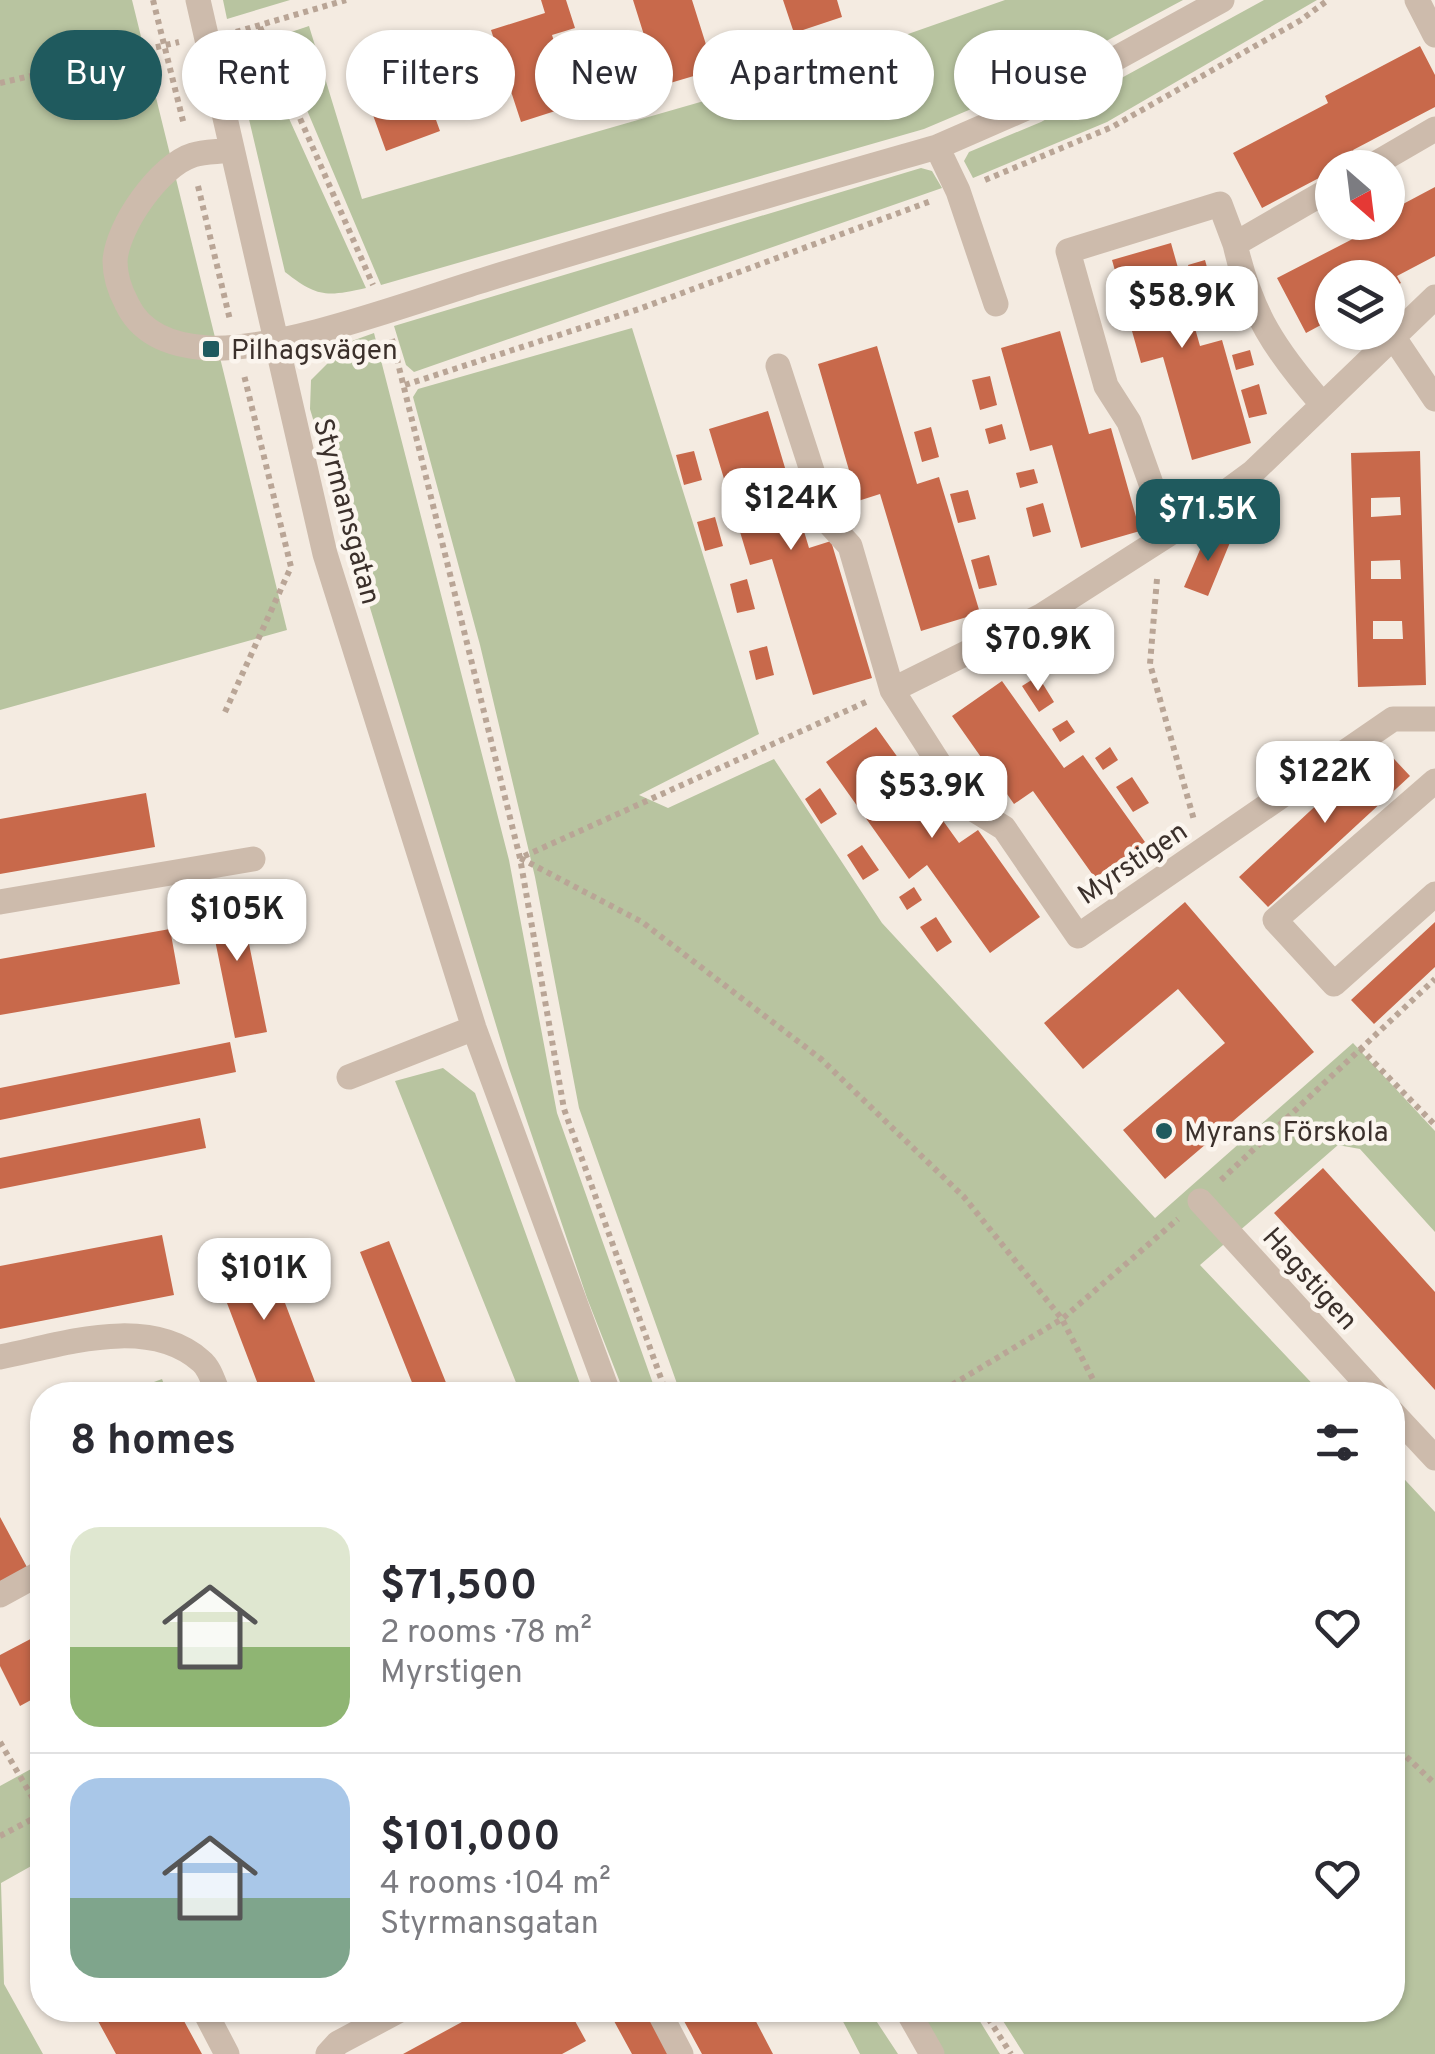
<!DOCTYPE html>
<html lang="en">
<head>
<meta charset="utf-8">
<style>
  :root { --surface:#fff; --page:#f2f2f3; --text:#2b2b33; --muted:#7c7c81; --line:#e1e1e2; --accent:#1f5a5e }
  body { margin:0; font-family:Overpass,sans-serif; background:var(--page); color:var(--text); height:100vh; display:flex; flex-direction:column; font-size:38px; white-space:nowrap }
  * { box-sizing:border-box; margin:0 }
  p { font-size:32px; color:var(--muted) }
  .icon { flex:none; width:55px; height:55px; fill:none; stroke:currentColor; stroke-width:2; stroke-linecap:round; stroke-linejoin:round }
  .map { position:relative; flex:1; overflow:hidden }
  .sheet { position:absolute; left:30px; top:1382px; width:1375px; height:640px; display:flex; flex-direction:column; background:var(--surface); border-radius:40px; box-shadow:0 2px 8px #0004 }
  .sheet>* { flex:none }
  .top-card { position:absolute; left:30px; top:30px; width:1375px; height:90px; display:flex; gap:20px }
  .needle { width:65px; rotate:152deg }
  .controls { position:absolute; left:1315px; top:150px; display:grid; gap:20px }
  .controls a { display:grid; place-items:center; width:90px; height:90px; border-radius:50%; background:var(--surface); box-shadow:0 2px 8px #0004; font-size:50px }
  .price { position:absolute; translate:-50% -85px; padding:0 22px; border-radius:20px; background:#fff; color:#222; font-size:32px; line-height:65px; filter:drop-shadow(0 2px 5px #0008) }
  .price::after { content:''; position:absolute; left:50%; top:60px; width:30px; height:22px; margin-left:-15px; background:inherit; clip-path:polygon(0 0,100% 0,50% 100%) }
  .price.selected { background:var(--accent); color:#fff }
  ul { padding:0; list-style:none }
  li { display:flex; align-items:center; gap:30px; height:250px; padding:0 40px }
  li+li { border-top:2px solid var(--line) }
  li span { display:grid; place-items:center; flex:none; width:280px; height:200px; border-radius:30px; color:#555 }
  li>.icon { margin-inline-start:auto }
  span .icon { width:120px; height:120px; fill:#fffc; stroke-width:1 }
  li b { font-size:42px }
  h2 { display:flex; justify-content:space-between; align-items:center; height:120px; padding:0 40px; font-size:42px }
  .chip { padding:0 35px; border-radius:45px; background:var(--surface); box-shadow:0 2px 8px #0004; font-size:35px; line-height:90px }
  .chip.selected { background:var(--accent); color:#fff }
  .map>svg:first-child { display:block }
</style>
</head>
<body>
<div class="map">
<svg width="1435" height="2054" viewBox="0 0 1435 2054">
  <rect width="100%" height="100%" fill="#f4ebe1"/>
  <path fill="#b8c4a0" d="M0 0H132L287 630 0 710Z
    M223 0H290L227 19Z
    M1005 0H1183L1009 93 924 129 381 285 276 37 309 26 362 199 774 81Z
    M1264 0H1317L1107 122 973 178 964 161 969 152 1041 122Z
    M252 37 366 288C326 297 317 297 285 272L231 43Z
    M921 168 932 171 942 188 414 372 406 365 394 326Z
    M632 328 759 734 639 795 668 808 774 759 882 923 1155 1218 1353 1043 1435 1131V1232L1360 1149 1338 1145 1200 1265 1323 1395H681L579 1108 535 877 480 645 413 397 418 389Z
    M374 333 509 860 557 1113 657 1395H625L587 1298 509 1068 310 409 311 380 349 342Z
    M443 1068 475 1093 584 1395H521L395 1081Z
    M162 1379 168 1395H119Z
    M1393 1467 1435 1512V2054H1024L996 2010H1392Z
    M42 1763V1860L1 1883 4 1984 43 2054H0V1786Z
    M837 2010H869L898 2054H860Z
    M915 2010H973L1000 2054H941Z"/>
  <path fill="#c8694b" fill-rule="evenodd" d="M541 0H566L575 28 552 35 574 105 521 122 491 30 545 13Z
    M633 0H692L714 70 660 86Z
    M783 0H837L842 17 794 33Z
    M1420 46 1435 75V107L1353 150 1357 158 1262 208 1233 153 1328 103 1325 96Z
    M411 51 440 131 386 151 357 71Z
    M1435 187V256L1397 276 1401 283 1388 290V278H1332V319L1306 333 1277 278 1372 229 1369 222H1388V212Z
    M1171 243 1200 346 1222 340 1251 443 1192 460 1163 357 1141 363 1112 260Z
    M1205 260 1213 289 1195 294 1188 265Z
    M1218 307 1222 322 1205 327 1200 313Z
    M1060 331 1089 434 1111 428 1140 531 1081 548 1052 445 1030 451 1001 348Z
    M877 346 917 484 939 477 980 613 921 631 880 494 858 501 818 364Z
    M1250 350 1254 365 1236 370 1232 355Z
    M990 376 997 405 980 410 972 380Z
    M1259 384 1267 414 1249 418 1241 390Z
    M768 411 809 548 831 541 872 678 813 695 772 559 750 565 709 429Z
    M1002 424 1006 439 989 444 985 429Z
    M931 427 939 457 922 462 914 432Z
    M694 451 702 480 684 485 676 455Z
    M1420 451 1426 685 1358 687 1351 453ZM1400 497 1401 515 1371 517V498ZM1400 560 1401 579H1371V561ZM1373 621H1402L1403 639H1373Z
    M1034 469 1038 483 1020 488 1016 473Z
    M968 490 976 519 958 523 950 494Z
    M1043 503 1051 532 1033 537 1026 508Z
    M715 517 723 546 705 551 697 522Z
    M1208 531 1231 540 1208 596 1184 587Z
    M989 555 997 585 979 589 971 560Z
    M747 579 755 609 737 613 730 584Z
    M767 646 774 675 756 680 749 651Z
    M1038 676 1054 702 1039 712 1022 686Z
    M1002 681 1064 768 1083 755 1145 842 1095 878 1033 791 1014 804 952 716Z
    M1067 720 1075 732 1060 742 1052 729Z
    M876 727 959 843 978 830 1040 917 990 953 927 865 909 879 826 762Z
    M1381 745 1410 776 1268 907 1239 877Z
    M1110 747 1118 760 1103 770 1095 758Z
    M1132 777 1149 803 1133 812 1116 787Z
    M820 788 837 814 821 824 805 799Z
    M146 793 155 847 0 874V819Z
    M862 845 879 870 863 880 847 855Z
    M914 887 922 900 907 910 899 897Z
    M238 890 267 1032 235 1038 206 896Z
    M1185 902 1314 1052 1165 1179 1123 1130 1225 1043 1178 989 1083 1069 1044 1023Z
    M936 917 952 942 937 952 920 927Z
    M1435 922V967L1374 1024 1351 1000Z
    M170 929 180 984 0 1015V959Z
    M230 1042 236 1072 0 1120V1088Z
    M200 1118 206 1148 0 1189V1158Z
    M1323 1168 1435 1292V1390L1274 1213Z
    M162 1235 174 1295 0 1329V1266Z
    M389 1241 451 1395H417L360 1252Z
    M263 1242 285 1303 320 1395H262L211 1261Z
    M0 1517 28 1569 0 1584Z
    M42 1633V1694L20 1706 0 1666V1655Z
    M92 2010H178L202 2054H116Z
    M484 2010H569L586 2041 562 2054H403Z
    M608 2010H648L672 2054H632Z
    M678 2010H750L773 2054H702Z"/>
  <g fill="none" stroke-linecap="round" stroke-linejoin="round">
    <path stroke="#b9a596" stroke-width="6" stroke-dasharray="5 5" stroke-linecap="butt" d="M153 0 184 125
      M260 27 373 285
      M236 32 346 0
      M0 83 179 42
      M985 180 1112 127 1301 20 1328 0
      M198 186 230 320
      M392 339 520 858 564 1109 667 1395
      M405 385 639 309 931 201
      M1157 579 1150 664 1194 820
      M866 702 520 858 642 922 821 1059 964 1197 1062 1319 1101 1395
      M225 712 291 567 244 375
      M1360 1048 1435 1125
      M1221 1180 1435 979
      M935 1395 1062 1319 1178 1219
      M0 1742 42 1814
      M1392 1743 1435 1784
      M0 1836 42 1814
      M983 2010 1011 2054"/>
    <path stroke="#cdbbac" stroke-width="25" d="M198 0 325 554 474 1028 609 1395
      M1417 0 1435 35
      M937 147 958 191 996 304
      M231 150C219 152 204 151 193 155 160 165 117 226 115 261 115 276 120 291 127 304 142 336 175 346 208 348 279 352 415 301 487 279 636 233 787 190 937 147L1024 109 1222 0
      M1368 168 1435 129
      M1392 335 1435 399
      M778 366 829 523 850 546 892 690 965 804 1004 828 1078 936 1393 719H1435
      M1322 404C1275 350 1251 314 1235 244L1332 188
      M1169 534 1129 422 1106 386 1068 251 1220 204 1235 244
      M892 690 1041 616 1169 534 1253 472 1435 297
      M1435 781 1275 920 1334 984 1435 894
      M0 902 253 859
      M349 1077 474 1028
      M1200 1201 1377 1395
      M0 1357C61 1345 148 1314 201 1361 210 1368 214 1384 219 1395
      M1392 1412 1435 1458
      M0 1595 42 1572
      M204 2010 227 2054
      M658 2010 681 2054
      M907 2010 932 2054
      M328 2054 338 2043 400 2010"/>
  </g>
  <g fill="#1f5a5e" stroke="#fbf5ee" stroke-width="4">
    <rect x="201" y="339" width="20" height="20" rx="5"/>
    <circle cx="1164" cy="1131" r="10"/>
  </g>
  <g text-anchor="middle" stroke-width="9" stroke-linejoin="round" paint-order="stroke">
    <g font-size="28" fill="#3b302b" stroke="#fbf5ee" text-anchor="start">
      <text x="231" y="359">Pilhagsvägen</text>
      <text x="1184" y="1141">Myrans Förskola</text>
    </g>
    <g font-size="28" fill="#3b302b" stroke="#fbf5ee">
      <text transform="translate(348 511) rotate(75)" y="10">Styrmansgatan</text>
      <text transform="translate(1132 862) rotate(-34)" y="10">Myrstigen</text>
      <text transform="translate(1311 1278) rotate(48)" y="10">Hagstigen</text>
    </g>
  </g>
</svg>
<div class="controls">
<a><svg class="needle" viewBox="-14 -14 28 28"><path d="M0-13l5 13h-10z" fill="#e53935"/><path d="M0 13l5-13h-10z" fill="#7c7c81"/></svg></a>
<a><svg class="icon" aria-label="layers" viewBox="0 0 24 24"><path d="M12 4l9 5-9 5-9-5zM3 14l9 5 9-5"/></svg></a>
</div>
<b class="price" style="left:1182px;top:351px">$58.9K</b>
<b class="price" style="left:791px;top:553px">$124K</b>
<b class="price selected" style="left:1208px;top:564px">$71.5K</b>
<b class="price" style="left:1038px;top:694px">$70.9K</b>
<b class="price" style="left:1325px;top:826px">$122K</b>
<b class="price" style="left:932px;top:841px">$53.9K</b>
<b class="price" style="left:237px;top:964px">$105K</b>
<b class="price" style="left:264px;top:1323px">$101K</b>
<div class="top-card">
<a class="chip selected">Buy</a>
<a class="chip">Rent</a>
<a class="chip">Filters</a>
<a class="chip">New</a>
<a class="chip">Apartment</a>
<a class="chip">House</a>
</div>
<section class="sheet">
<h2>8 homes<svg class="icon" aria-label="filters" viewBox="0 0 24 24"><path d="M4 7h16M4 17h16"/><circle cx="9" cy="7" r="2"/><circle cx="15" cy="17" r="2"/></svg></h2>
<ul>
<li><span style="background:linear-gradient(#dfe7d0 60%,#8fb573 0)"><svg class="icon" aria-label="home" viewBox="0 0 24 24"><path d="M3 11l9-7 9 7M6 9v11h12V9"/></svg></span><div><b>$71,500</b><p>2 rooms · 78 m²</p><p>Myrstigen</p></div><svg class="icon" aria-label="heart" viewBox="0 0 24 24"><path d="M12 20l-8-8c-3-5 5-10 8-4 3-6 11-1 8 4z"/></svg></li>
<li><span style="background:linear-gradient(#a9c7e8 60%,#7fa58c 0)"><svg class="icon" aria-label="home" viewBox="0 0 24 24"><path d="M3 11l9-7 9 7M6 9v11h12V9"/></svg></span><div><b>$101,000</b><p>4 rooms · 104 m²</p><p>Styrmansgatan</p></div><svg class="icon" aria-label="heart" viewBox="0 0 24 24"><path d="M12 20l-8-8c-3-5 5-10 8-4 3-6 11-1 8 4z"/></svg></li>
</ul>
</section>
</div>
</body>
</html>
